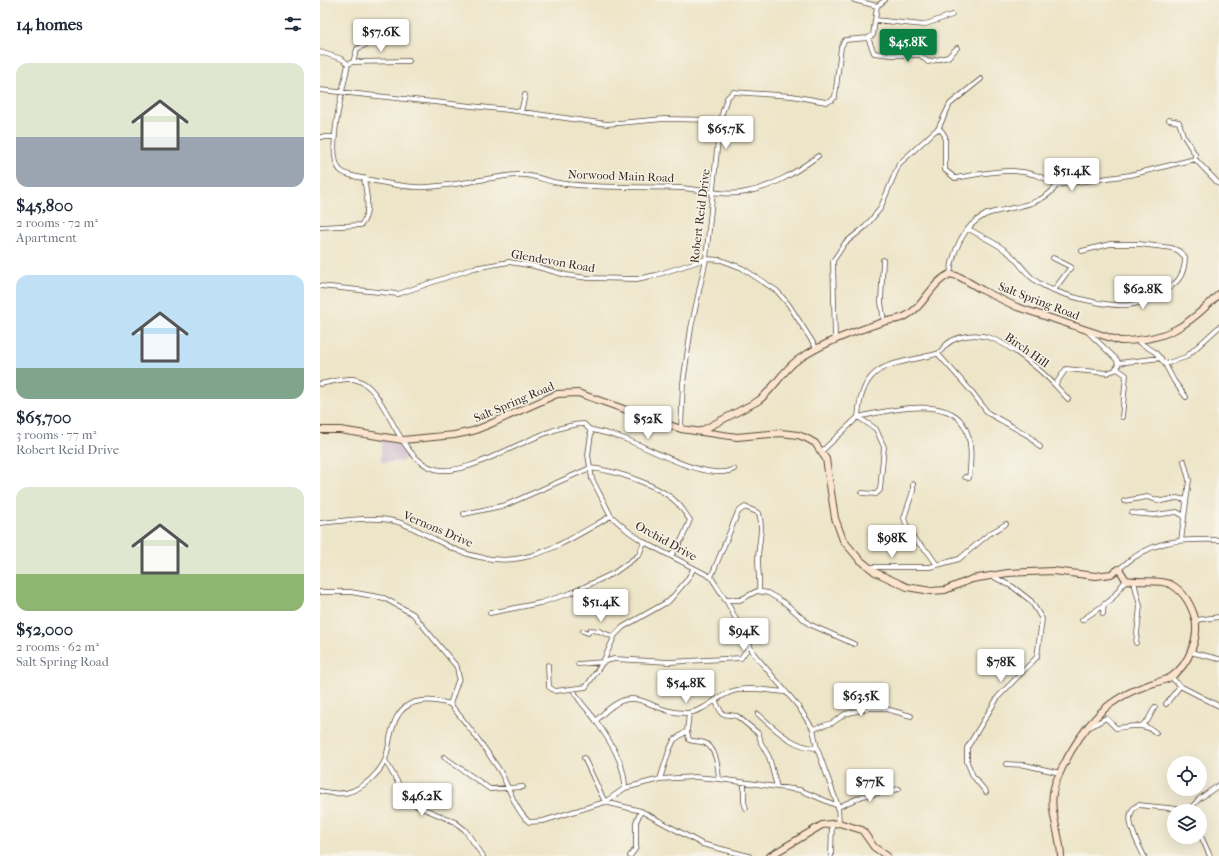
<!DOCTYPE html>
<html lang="en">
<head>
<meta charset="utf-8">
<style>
  :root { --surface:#fff; --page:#f6f6f7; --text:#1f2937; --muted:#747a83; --accent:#0b8043 }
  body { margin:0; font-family:"IM FELL French Canon",serif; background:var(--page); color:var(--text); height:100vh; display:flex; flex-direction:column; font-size:15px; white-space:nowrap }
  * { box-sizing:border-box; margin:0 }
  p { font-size:13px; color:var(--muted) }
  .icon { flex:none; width:22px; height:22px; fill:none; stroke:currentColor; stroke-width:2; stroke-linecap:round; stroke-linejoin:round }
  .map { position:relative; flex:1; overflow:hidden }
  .sheet { display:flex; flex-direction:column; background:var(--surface); width:320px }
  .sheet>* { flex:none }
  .buttons { position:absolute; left:847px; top:756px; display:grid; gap:8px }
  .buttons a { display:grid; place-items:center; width:40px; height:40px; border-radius:50%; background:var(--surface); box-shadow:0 4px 16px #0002; font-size:20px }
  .price { position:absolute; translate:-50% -34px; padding:0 9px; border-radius:4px; background:#fff; color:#222; font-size:13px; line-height:26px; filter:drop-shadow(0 1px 2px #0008) }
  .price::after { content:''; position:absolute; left:50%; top:24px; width:12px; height:9px; margin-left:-6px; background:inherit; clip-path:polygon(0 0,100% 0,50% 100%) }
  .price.active { background:var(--accent); color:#fff }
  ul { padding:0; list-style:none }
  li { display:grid; align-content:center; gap:8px; height:212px; padding:0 16px }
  li span { display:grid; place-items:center; height:124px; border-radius:12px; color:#555 }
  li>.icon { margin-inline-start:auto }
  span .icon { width:72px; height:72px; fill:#fffc; stroke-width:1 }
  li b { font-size:17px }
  h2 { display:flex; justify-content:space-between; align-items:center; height:48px; padding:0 16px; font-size:17px }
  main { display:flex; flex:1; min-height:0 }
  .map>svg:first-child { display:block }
</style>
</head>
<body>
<main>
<section class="sheet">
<h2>14 homes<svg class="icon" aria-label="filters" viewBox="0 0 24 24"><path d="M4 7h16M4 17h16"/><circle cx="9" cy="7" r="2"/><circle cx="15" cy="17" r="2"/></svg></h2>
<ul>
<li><span style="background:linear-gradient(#dfe7d0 60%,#9aa5b1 0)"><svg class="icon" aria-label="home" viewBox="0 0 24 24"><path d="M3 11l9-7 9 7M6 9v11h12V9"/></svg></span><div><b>$45,800</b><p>2 rooms · 72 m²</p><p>Apartment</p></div></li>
<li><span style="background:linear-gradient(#bfe0f5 75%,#7fa58c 0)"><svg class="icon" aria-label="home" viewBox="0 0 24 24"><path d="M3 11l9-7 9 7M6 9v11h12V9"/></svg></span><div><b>$65,700</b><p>3 rooms · 77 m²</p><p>Robert Reid Drive</p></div></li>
<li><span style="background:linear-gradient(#dfe7d0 70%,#8fb573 0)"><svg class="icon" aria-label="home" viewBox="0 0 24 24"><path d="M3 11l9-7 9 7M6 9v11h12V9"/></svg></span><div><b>$52,000</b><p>2 rooms · 62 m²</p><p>Salt Spring Road</p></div></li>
</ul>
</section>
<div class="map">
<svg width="899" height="856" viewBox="0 0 899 856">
  <rect width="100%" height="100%" fill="#f7f3e8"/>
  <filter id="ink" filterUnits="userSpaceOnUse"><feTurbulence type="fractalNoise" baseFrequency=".025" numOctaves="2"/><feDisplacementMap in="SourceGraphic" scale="8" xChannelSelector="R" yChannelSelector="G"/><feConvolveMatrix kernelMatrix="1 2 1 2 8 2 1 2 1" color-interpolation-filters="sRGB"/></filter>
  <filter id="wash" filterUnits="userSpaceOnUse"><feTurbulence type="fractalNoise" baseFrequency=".012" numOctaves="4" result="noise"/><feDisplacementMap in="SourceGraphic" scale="16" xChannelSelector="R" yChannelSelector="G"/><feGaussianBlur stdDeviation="0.9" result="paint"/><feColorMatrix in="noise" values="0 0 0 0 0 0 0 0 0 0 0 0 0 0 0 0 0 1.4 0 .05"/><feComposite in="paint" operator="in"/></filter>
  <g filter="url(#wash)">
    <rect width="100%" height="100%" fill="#ede5c8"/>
    <path fill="#cfbdcf" d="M62 439 81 445 88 454 82 462H61Z"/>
  </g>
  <g filter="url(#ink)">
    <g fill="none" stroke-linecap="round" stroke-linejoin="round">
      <g stroke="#564638" stroke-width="5.5">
        <path id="street" d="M534 0 557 6
          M555 20 603 25 632 15
          M548 38 554 53 570 55H600L608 62 628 57 637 48
          M0 52 22 59 28 64C24 85 5 154 20 170 26 176 35 176 42 178 59 182 89 188 105 187 135 186 165 178 195 175 210 173 225 181 239 183 279 189 320 186 360 188 382 189 404 197 426 192 453 187 476 172 498 156
          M33 62 37 49 45 45 54 36
          M28 64 33 62 89 61
          M0 90 189 110 287 124 344 119 400 120
          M201 112 205 95
          M849 120 859 122 863 135 875 154V159
          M618 129 630 104 661 79
          M0 137H15
          M0 227 41 225C52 212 46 193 44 178
          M649 229C662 237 679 244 690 254 703 266 707 278 726 287 745 296 786 307 808 305 819 304 830 299 839 294 856 285 865 277 865 257L859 251 852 248 819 244H790L762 251
          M733 258 751 267 734 290
          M563 260 561 302 564 322
          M630 274C633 251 643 226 665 215 670 212 677 212 683 210 702 206 726 202 737 185L810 175 875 159 899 184
          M0 286 78 294 154 268 189 262 214 266 246 275 268 278 317 279 336 275 386 259 401 260 422 268 457 291 469 305 497 349
          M515 340 513 261 525 243 545 227 560 209 579 164 616 130H621L625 136V170L635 178C673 172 702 163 737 185
          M817 341 835 352 845 364 854 381 866 397
          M618 354 652 392 668 413 709 436 720 447
          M798 363 841 358
          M845 364 866 357 899 327
          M796 368 806 375 802 417
          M0 384C11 382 22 378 33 379 68 384 74 458 115 469 153 479 217 425 264 424L269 429 271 434 268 455 272 479 291 516 308 531 324 542 391 577 407 602 434 654 478 706 493 729 497 748 518 806 519 823
          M735 385 748 399
          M269 429C280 432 291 434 302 438 329 447 387 483 414 469
          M361 429 363 383 371 328 386 259 400 120 407 98 413 92 472 96 506 102 512 100 515 97 521 47 525 40 548 38 553 35 557 6 565 0
          M502 451 538 417C542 360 572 366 616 354 621 353 623 347 627 344 638 335 657 333 671 338 690 345 721 370 735 385L746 369 787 373 795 370 798 366 797 360 767 331
          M593 484V491L584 518 588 530 596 541 608 552 617 565
          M542 493 556 494 560 490 564 447 556 429 538 417C564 411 626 396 643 424 653 439 651 461 649 478L645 477
          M804 501 827 497 841 501 857 498 866 500
          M812 513 834 515 857 512 864 516
          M144 514 186 505 270 468C294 470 343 486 359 505 363 509 366 515 370 520L362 539 351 556
          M0 523C25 521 54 515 78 522 94 527 107 536 122 543 145 556 175 563 201 558 231 553 264 531 291 516
          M861 541 869 480 864 461
          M549 567H610L639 559 669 534 686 524
          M799 569C831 540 857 539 899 540
          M391 577 418 512 425 507 439 513C444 529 438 544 438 560 438 570 440 580 439 591
          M814 582 820 606 816 643
          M0 592H31L64 598 93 614 137 667 139 678 130 704
          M405 600H420L437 591 448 593 465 603 489 624 534 644
          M170 613 220 603 251 593 294 573 319 555 324 542
          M783 614 784 604
          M762 620 791 600 806 580
          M876 620 899 617
          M263 631 268 633 270 630 279 631 294 637
          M870 652 899 659
          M258 664 283 662 295 635 303 627 349 601 367 580 374 568
          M228 665 229 687 235 691 266 687 283 662 294 659 350 662 421 658 430 645
          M851 677 860 686 899 706
          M253 689C259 703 268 709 276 721 290 741 305 763 305 788
          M395 700 402 714 417 716 439 734 441 743 449 757 457 787
          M130 704C148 725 165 748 180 771 189 787 195 810 209 822L223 821 285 802 305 788 340 779 375 777 399 779 480 790 518 806
          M846 704 860 686
          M369 713 367 731 369 740C374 742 380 741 385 743 397 749 398 768 399 779
          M438 714C455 729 473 748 497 748
          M276 721C317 676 325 714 367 713 386 712 399 693 417 690 432 687 451 691 466 692
          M821 726 828 720 835 707
          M770 727 786 718 796 728C809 727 826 722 836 733
          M493 729 512 723 525 714 549 708H563L591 716
          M124 757 170 789 203 787
          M264 758 285 802
          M65 760 86 797 97 806 135 822 145 830 163 856
          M686 764 705 765 740 773
          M340 779 349 751 354 740 367 731
          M424 783V802L426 808
          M0 791C21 796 34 794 51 779 57 773 62 768 65 760 69 749 69 737 73 727 81 698 106 697 130 704
          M666 792 653 776 647 762V748L678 697 717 657 722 619 711 601 693 587 672 576
          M285 802 321 811 382 844 429 856
          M518 807 543 796 579 789
          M880 834 890 856
          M310 856 316 848V822L321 811
          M511 856 512 824
          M824 856C818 843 800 814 818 805L869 810 879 799 899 785"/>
      </g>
      <g stroke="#564638" stroke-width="8">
        <path id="secondary" d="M0 430H20L83 440 134 435 153 431 168 425 237 394 258 393 361 429 417 437 461 433 478 435 486 438 495 443 506 459 515 518 523 540 539 559 555 572 587 587 611 591 625 590 652 579 688 573 733 571 776 576 791 574 799 569 806 580C819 583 839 579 850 584 862 590 870 603 874 615 881 635 869 665 851 677 845 681 836 682 828 685 810 691 794 699 780 713 761 732 747 756 737 779 725 806 740 829 741 856
          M381 431 438 401C453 390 461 373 476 361 502 343 533 332 563 322 569 320 577 320 584 317 604 308 610 283 630 274L640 277 662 290 697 307 800 341C846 341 868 326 899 294
          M450 856 502 825 519 823 542 830 554 847 567 856"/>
      </g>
      <use href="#street" stroke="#fff" stroke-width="4"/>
      <use href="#secondary" stroke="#fbe5cf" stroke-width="6"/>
    </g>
  </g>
  <g text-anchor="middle" stroke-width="3" stroke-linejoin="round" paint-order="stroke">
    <g font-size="12" fill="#3b2a1e" stroke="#f7f3e8">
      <text transform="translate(301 176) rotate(2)" y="4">Norwood Main Road</text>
      <text transform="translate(380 216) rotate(-83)" y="4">Robert Reid Drive</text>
      <text transform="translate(233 261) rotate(10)" y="4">Glendevon Road</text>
      <text transform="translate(719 301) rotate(21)" y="4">Salt Spring Road</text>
      <text transform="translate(707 350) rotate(35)" y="4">Birch Hill</text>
      <text transform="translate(194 402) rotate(-23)" y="4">Salt Spring Road</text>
      <text transform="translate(118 529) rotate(23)" y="4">Vernons Drive</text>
      <text transform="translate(346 541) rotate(29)" y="4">Orchid Drive</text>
    </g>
  </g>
</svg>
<div class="buttons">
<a><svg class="icon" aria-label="locate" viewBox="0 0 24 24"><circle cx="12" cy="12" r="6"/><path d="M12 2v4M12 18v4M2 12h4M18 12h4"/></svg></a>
<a><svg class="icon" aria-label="layers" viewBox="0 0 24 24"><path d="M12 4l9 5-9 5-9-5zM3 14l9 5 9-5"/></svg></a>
</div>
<b class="price" style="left:61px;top:53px">$57.6K</b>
<b class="price active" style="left:588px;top:63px">$45.8K</b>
<b class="price" style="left:406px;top:150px">$65.7K</b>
<b class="price" style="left:752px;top:192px">$51.4K</b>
<b class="price" style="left:823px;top:310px">$62.8K</b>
<b class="price" style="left:328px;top:440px">$52K</b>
<b class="price" style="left:572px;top:559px">$98K</b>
<b class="price" style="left:281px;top:623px">$51.4K</b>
<b class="price" style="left:424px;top:652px">$94K</b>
<b class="price" style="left:681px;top:683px">$78K</b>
<b class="price" style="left:366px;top:704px">$54.8K</b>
<b class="price" style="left:541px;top:717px">$63.5K</b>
<b class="price" style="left:550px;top:803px">$77K</b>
<b class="price" style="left:102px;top:817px">$46.2K</b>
</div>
</main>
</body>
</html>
